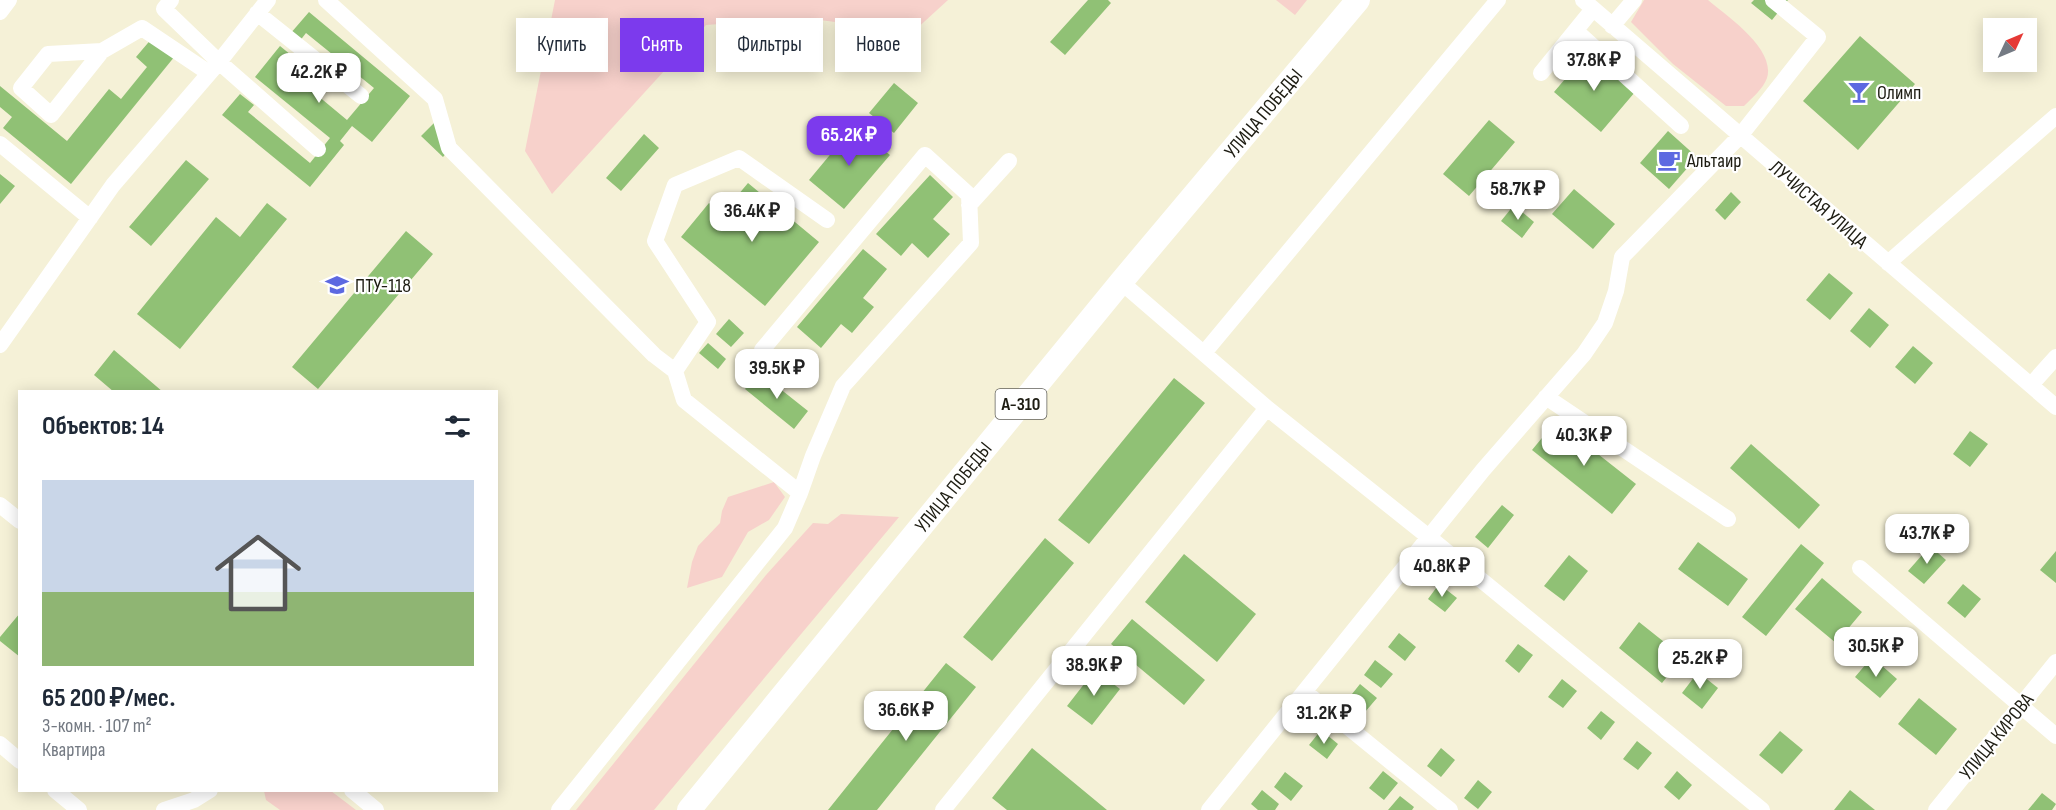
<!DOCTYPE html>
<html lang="ru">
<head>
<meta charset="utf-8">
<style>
  :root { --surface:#fff; --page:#f6f6f7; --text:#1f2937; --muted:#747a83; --line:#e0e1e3; --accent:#7c3aed }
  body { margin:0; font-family:"Sofia Sans Condensed",sans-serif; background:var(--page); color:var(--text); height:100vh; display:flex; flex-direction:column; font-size:22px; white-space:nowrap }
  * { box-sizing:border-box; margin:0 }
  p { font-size:20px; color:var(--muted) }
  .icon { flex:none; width:33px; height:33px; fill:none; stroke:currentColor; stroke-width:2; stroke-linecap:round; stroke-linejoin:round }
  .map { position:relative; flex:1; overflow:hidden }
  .side { position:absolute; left:18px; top:390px; width:480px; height:402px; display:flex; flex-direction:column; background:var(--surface); border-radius:0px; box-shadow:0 3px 15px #0003 }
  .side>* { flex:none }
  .top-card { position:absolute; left:516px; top:18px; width:570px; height:54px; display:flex; gap:12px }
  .needle { width:39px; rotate:46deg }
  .controls { position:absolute; left:1983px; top:18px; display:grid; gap:12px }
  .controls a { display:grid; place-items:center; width:54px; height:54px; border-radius:0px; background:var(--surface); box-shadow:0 3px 15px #0003; font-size:30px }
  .price { position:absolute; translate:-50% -51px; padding:0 14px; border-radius:12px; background:#fff; color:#222; font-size:20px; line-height:39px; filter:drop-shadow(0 2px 3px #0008) }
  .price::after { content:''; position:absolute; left:50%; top:36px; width:18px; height:14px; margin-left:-9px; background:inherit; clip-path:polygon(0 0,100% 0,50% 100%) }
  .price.selected { background:var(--accent); color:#fff }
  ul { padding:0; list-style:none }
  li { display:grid; align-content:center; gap:12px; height:318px; padding:0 24px }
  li+li { border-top:2px solid var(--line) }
  li span { display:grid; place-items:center; height:186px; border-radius:0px; color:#555 }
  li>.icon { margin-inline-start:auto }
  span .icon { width:108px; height:108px; fill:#fffc; stroke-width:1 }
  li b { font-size:26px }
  h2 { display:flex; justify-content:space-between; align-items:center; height:72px; padding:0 24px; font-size:26px }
  .chip { padding:0 21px; border-radius:0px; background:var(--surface); box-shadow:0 3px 15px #0003; font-size:21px; line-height:54px }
  .chip.selected { background:var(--accent); color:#fff }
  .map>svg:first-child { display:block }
</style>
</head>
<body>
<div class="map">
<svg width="2056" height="810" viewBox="0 0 2056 810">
  <rect width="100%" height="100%" fill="#f5f1d7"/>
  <path fill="#f7d1cb" d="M555 0H948L913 32 804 18 706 25 552 194 525 151Z
    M1276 0H1307L1295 15Z
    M1644 0H1708C1727 16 1776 49 1767 78 1763 89 1752 98 1744 106H1726L1673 64 1631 22Z
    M774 482 785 497 769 520 748 532 722 577 687 588 692 562 698 546 720 523 722 511 728 497Z
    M841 514 899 517 654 810H576L766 575 813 523 828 524Z
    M264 791H331L356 810H280L266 800Z"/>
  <path fill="#90c175" d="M1088 0H1108L1111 3 1065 55 1050 42Z
    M1754 0H1788L1772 20 1751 3Z
    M309 12 410 96 372 142 352 126 340 141 344 145 310 187 222 115 240 94 254 105 248 112 310 163 330 138 255 77 280 46 291 55 282 66 347 120 374 88 306 33 299 42 290 34Z
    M1860 36 1915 84 1858 150 1803 101Z
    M153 37 175 56 71 184 3 128 12 117 0 107V86L67 141 109 89 121 99 147 67 136 57Z
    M1588 52 1635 92 1601 132 1554 92Z
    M894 83 918 103 894 133 869 113Z
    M1489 120 1515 142 1469 196 1443 174Z
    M434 123 455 143 443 157 421 136Z
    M854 126 890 155 844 209 809 180Z
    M1668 131 1697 157 1669 189 1640 163Z
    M644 134 659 148 621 191 606 178Z
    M186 160 209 179 151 246 129 227Z
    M0 174 15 186 0 204Z
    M930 175 953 197 933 219 950 234 928 258 912 243 901 256 876 234Z
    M748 183 819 242 765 306 681 237 709 203 722 214Z
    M1574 189 1615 224 1593 249 1552 214Z
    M1731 192 1741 202 1725 220 1715 210Z
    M267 203 287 219 180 349 137 314 216 217 240 237Z
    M1514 205 1534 222 1522 238 1501 221Z
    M406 231 433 254 318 389 292 367Z
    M863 249 887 269 863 298 874 307 852 333 841 324 821 348 797 327Z
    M1829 273 1853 293 1830 320 1806 300Z
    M1869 308 1889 325 1870 348 1850 331Z
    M729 319 744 333 731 347 716 334Z
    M708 343 726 359 718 369 699 353Z
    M1913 346 1933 363 1915 384 1895 367Z
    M114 350 163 392H114L94 375Z
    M759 372 808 411 794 429 745 389Z
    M1174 378 1205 403 1089 544 1058 520Z
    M1556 421 1636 484 1612 514 1532 450Z
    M1970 431 1988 444 1970 467 1953 454Z
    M1751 444 1820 505 1799 529 1730 468Z
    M1502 505 1514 515 1488 548 1475 537Z
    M1045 538 1074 563 992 661 963 637Z
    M1698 542 1748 579 1728 606 1678 569Z
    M1801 544 1824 563 1766 636 1742 617Z
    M1930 546 1946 560 1924 584 1908 571Z
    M2056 551V583L2040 570Z
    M1184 554 1256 614 1217 662 1145 602Z
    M1569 555 1588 571 1564 601 1544 586Z
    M1822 578 1862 612 1836 643 1795 609Z
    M1439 584 1457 598 1445 612 1428 599Z
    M1963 584 1981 599 1965 618 1947 603Z
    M20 613V657L0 641V637Z
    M1132 619 1205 680 1184 705 1111 644Z
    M1639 622 1683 657 1662 683 1619 648Z
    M1399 633 1416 647 1405 661 1388 647Z
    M1518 644 1533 655 1519 673 1505 661Z
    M1872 657 1897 679 1880 698 1855 677Z
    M1375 660 1393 674 1381 688 1364 675Z
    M946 663 976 687 877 810H828Z
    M1095 670 1120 689 1092 725 1067 706Z
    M1698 672 1718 688 1702 709 1682 693Z
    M1562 679 1577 691 1563 708 1548 697Z
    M1360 684 1377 698 1365 712 1348 699Z
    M1919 698 1957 729 1936 755 1898 724Z
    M1601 711 1615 722 1601 740 1587 728Z
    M1321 730 1338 744 1327 759 1309 745Z
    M1780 731 1803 750 1782 774 1759 755Z
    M1637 741 1652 753 1638 770 1623 759Z
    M1032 748 1107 810H1007L992 798Z
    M1441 748 1455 760 1441 777 1427 766Z
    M1383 771 1398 783 1384 800 1369 788Z
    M1677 771 1692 785 1679 800 1664 787Z
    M1285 772 1303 786 1291 801 1274 787Z
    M1478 780 1492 792 1478 809 1464 798Z
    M1262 790 1279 804 1275 810H1258L1251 804Z
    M1850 790 1875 810H1834Z
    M2042 793 2056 804 2052 810H2028Z
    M1400 796 1414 807 1412 810H1388Z"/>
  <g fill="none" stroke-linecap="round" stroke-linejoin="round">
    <path stroke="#fff" stroke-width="16" d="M171 0 164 9 219 62 318 149
      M326 0 435 99 449 148 654 355 675 371 684 400 800 493 785 528 559 810
      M1583 0 2056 407
      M0 12 9 0
      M257 13 361 96
      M1612 26 1634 0
      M1576 31 1681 126
      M102 51 48 54 21 88 51 115 102 51 142 28 209 73
      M1541 73 1593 9
      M0 144 90 218
      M969 205 1009 161
      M1888 263 2056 116
      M1121 282 1267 408 1430 538 1762 810
      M0 345 113 185 219 62 268 0
      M762 350 925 155 969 195 971 243 843 386 813 456 800 493
      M1204 353 1498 0
      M675 371 708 322 655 241 675 185 739 158 827 220
      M2031 385 2056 357
      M1546 397 1728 519
      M0 505 20 521
      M1860 568 2056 736
      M1305 692 1450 810
      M0 744 20 761
      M55 790 79 810
      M352 790 376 810
      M164 810 194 800 210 790
      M943 810 1267 408
      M1209 810 1483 470 1584 354 1605 323 1616 291 1622 257 1740 136 1818 37 1773 0
      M1936 810 2056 662"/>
    <path stroke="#fff" stroke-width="24" d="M689 810 1121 282 1358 0"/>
  </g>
  <defs>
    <g id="bar-bare" transform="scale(1.8)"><path d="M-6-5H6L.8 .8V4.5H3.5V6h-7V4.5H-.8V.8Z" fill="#5d69e1" stroke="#fff" stroke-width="2.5" paint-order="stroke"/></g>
    <g id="cafe-bare" transform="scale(1.8)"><path d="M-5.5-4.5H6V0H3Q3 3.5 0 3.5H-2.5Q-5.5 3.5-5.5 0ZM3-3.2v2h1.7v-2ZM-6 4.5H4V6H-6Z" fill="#5d69e1" stroke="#fff" stroke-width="2.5" paint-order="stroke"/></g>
    <g id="university-bare" transform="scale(1.8)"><path d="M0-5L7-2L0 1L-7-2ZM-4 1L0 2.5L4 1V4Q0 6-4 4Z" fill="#5d69e1" stroke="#fff" stroke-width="2.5" paint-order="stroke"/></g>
  </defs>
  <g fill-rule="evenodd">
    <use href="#bar-bare" x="1859" y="92"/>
    <use href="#cafe-bare" x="1669" y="160"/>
    <use href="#university-bare" x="337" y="285"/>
  </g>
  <g text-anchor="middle" stroke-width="4.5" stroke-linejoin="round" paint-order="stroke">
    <rect fill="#fff" stroke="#616059" stroke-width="1.5" x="995.5" y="389" width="51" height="30" rx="4.5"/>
    <g font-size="18" font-weight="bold" fill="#1d1c12">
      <text x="1021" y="410">А-310</text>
    </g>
    <g font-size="20" fill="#1d1c12" stroke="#fff" text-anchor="start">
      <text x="1877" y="99">Олимп</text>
      <text x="1687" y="167">Альтаир</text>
      <text x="355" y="292">ПТУ-118</text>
    </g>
    <g font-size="20" fill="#1d1c12" stroke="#fff">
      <text transform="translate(1263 113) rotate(-50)" y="7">УЛИЦА ПОБЕДЫ</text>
      <text transform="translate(1819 204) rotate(41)" y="7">ЛУЧИСТАЯ УЛИЦА</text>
      <text transform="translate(953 487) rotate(-51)" y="7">УЛИЦА ПОБЕДЫ</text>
      <text transform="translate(1996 736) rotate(-51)" y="7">УЛИЦА КИРОВА</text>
    </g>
  </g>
</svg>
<div class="controls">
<a><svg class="needle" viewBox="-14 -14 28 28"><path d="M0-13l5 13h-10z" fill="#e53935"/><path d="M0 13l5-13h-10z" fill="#747a83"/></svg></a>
</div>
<b class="price" style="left:1594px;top:92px">37.8K ₽</b>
<b class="price" style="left:319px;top:104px">42.2K ₽</b>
<b class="price selected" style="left:849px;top:167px">65.2K ₽</b>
<b class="price" style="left:1518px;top:221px">58.7K ₽</b>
<b class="price" style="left:752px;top:243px">36.4K ₽</b>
<b class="price" style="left:777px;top:400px">39.5K ₽</b>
<b class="price" style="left:1584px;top:467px">40.3K ₽</b>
<b class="price" style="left:1927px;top:565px">43.7K ₽</b>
<b class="price" style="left:1442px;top:598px">40.8K ₽</b>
<b class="price" style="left:1876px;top:678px">30.5K ₽</b>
<b class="price" style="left:1700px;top:690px">25.2K ₽</b>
<b class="price" style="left:1094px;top:697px">38.9K ₽</b>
<b class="price" style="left:906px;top:742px">36.6K ₽</b>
<b class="price" style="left:1324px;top:745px">31.2K ₽</b>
<div class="top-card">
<a class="chip">Купить</a>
<a class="chip selected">Снять</a>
<a class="chip">Фильтры</a>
<a class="chip">Новое</a>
</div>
<section class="side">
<h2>Объектов: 14<svg class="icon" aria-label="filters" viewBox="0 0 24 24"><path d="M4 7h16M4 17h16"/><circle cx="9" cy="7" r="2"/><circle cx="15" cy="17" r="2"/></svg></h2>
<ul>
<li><span style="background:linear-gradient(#c9d6e8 60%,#8fb573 0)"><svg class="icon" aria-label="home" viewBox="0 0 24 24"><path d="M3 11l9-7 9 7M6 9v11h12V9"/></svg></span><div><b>65 200 ₽/мес.</b><p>3-комн. · 107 m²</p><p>Квартира</p></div></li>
</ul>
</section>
</div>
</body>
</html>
